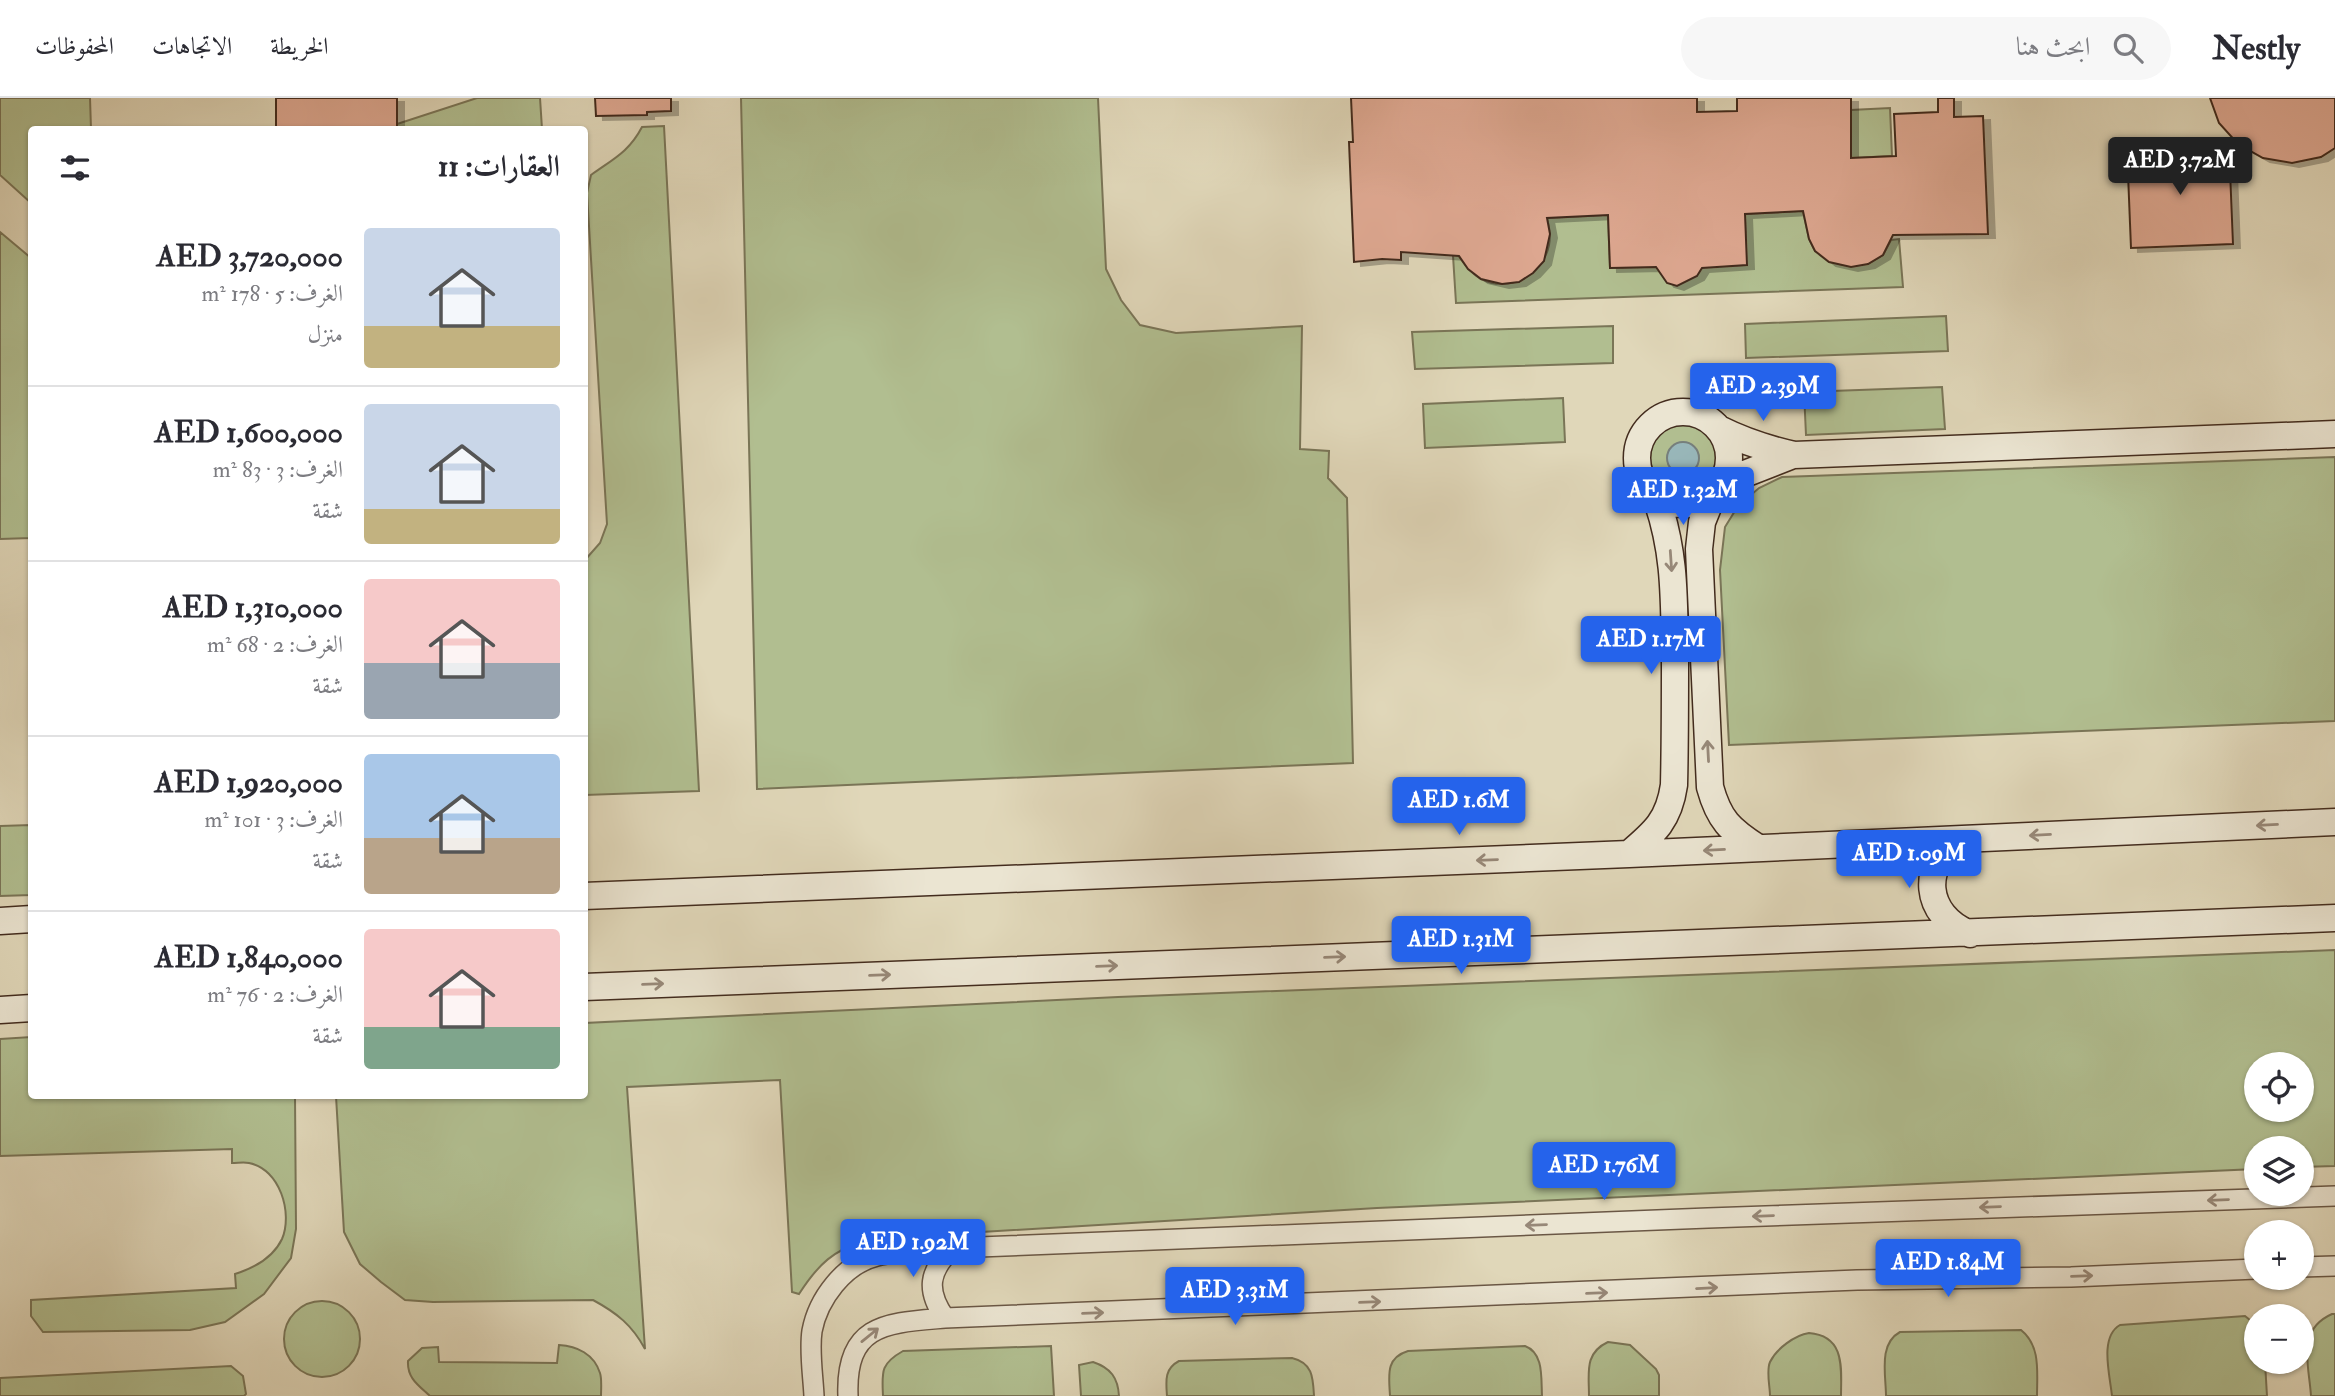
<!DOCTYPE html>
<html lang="ar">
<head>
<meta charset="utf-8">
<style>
  :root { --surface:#fff; --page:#f7f7f7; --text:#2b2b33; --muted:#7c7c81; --line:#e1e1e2; --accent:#2563eb }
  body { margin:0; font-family:"IM FELL Double Pica",Amiri,serif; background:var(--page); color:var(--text); direction:rtl; height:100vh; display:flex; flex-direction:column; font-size:26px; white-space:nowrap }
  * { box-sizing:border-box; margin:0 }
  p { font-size:23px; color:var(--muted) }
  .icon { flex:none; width:38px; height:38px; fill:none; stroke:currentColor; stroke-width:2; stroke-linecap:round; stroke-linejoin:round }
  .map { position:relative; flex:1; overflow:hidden; direction:ltr }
  .sheet { position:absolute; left:28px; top:28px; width:560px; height:973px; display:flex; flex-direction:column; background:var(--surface); border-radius:7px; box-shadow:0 2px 5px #0004; direction:rtl }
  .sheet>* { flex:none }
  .buttons { position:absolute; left:2244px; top:954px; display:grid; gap:14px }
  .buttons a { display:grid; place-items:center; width:70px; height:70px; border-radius:50%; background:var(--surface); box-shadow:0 2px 5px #0004; font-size:35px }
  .price { position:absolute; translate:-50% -60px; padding:0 16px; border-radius:7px; background:var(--accent); color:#fff; font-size:23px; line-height:46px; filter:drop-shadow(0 2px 4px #0008) }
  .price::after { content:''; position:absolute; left:50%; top:42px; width:21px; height:16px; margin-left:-10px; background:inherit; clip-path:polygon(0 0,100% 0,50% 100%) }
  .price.active { background:#222; color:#fff }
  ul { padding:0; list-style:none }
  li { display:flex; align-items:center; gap:21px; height:175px; padding:0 28px }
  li+li { border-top:2px solid var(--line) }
  li span { display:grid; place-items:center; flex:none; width:196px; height:140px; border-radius:7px; color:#555 }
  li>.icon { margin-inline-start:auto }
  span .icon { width:84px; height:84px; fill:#fffc; stroke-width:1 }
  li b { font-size:30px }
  h2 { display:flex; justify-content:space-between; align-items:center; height:84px; padding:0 28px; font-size:30px }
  header { display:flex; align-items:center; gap:42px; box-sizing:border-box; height:98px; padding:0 35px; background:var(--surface); border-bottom:2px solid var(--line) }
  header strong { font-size:33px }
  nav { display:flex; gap:38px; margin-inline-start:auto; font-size:24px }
  .search { width:490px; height:63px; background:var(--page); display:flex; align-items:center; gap:18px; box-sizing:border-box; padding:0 24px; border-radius:38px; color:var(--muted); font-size:26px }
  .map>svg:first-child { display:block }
</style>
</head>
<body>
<header>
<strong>Nestly</strong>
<div class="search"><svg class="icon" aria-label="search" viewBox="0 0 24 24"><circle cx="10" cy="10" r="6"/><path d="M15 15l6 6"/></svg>ابحث هنا</div>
<nav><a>الخريطة</a><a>الاتجاهات</a><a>المحفوظات</a></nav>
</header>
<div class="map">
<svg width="2335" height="1298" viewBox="0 0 2335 1298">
  <defs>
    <filter id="shadow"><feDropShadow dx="7" dy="4" stdDeviation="0" flood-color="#0004"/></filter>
  </defs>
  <rect width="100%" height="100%" fill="#e0d7b9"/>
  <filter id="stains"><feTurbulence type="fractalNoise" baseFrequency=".00286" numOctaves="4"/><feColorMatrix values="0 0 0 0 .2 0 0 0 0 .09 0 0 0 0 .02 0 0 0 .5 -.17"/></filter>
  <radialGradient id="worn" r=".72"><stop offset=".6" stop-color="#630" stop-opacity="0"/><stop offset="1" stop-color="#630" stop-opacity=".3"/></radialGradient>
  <path fill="#b1be90" stroke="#7a7557" stroke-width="2" fill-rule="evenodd" d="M0 0H90L91 31 32 32 31 105 0 77Z
    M477 0H540L542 31 397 32V26Z
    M741 0H1098L1106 171 1121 202 1140 227 1176 235 1302 228 1300 351 1329 353 1328 380 1347 400 1353 665 757 691Z
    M1443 0 1458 157C1464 166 1471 176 1481 181 1509 195 1543 177 1549 147 1551 137 1549 129 1547 120L1608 117 1610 170 1746 167 1745 116 1803 113 1809 141 1815 153 1868 166 1883 157 1891 142 1899 141 1903 189 1456 205Z
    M1890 10 1892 58 1851 60V12Z
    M664 28 699 693 585 697V462L600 445 607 426 587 95 591 77C613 61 629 54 642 29Z
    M0 134 31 160V440L0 441Z
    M1946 218 1948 253 1746 260 1745 226Z
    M1613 228V265L1415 271 1412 234Z
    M1942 289 1945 331 1806 337 1804 294Z
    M1563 300 1565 344 1425 350 1423 306Z
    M1648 360a35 35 0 1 1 70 0a35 35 0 1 1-70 0Z
    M2335 359V623L1729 647 1720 472 1725 429 1738 408 1759 390 1782 379Z
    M31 727V797L0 798V728Z
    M2335 852V1068L2301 1069V1050H2256V1071L1377 1110 867 1141C833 1153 819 1165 799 1196L792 1194 780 982 627 989 645 1251C632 1227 617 1215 593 1202L433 1204 405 1202 381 1184 360 1166 344 1134 336 998H584L585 925 1118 899ZM2256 966H2301V1012H2256Z
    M31 939 32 998H295L296 1131 291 1160 264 1196 225 1224 190 1232 43 1234 31 1218V1202L236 1190 235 1176C254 1170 273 1160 282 1141 293 1115 280 1071 249 1065 244 1064 238 1065 232 1065V1051L0 1058V941Z
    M284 1241a38 38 0 1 1 76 0a38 38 0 1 1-76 0Z
    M2332 1216H2335V1298H2311C2309 1266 2296 1232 2332 1216Z
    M2245 1218 2256 1227V1264H2265L2267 1298H2112C2110 1277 2099 1239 2120 1227Z
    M2021 1232C2041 1248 2037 1274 2037 1298H1886C1886 1277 1878 1246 1900 1234Z
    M1809 1235C1846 1238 1841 1271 1841 1298H1770C1770 1288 1766 1273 1770 1264 1776 1251 1795 1237 1809 1235Z
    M1608 1244 1630 1247 1656 1271 1659 1277V1298H1589C1589 1275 1584 1255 1608 1244Z
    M559 1247C577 1248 594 1256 600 1275 602 1281 601 1291 601 1298H430C418 1287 407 1280 408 1263L422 1250 438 1249 439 1264 557 1265Z
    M1051 1248 1054 1298H883C882 1274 880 1266 903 1253Z
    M1525 1248C1544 1255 1541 1280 1542 1298H1390C1389 1278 1385 1260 1408 1253Z
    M1292 1260C1313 1265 1313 1280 1314 1298H1167C1166 1283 1164 1271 1179 1263Z
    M1093 1264C1111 1270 1118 1280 1119 1298H1081L1079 1267Z
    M231 1268 243 1278 246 1296 244 1298H0V1280Z"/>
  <path fill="#98b7ba" stroke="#767f7c" stroke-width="2" d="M1667 360a16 16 0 1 1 32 0a16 16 0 1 1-32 0Z"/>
  <path fill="#dda790" stroke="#432c1e" stroke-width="2" filter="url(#shadow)" d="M276 0H397V32H276Z
    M595 0H671V13L647 14V17L596 18Z
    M1351 0H1697V14L1737 13V0H1851V60L1896 58 1894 16 1938 14V0H1954V19L1983 18 1988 136 1893 137 1883 157 1868 166 1851 169 1829 164 1815 153 1809 141 1803 113 1745 116 1747 167 1702 170 1697 178 1677 188 1667 185 1656 169 1610 170 1608 117 1547 120 1550 136 1544 163 1533 175 1519 184 1502 186 1481 181 1468 171 1459 158 1401 154V162L1382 161 1354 164 1349 44H1353Z
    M2210 0H2335V50L2321 59 2292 65 2263 60 2238 46 2219 25Z
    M2229 48 2233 146 2131 150 2127 51Z"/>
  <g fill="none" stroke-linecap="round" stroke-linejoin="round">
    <g stroke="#6a5745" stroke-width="22">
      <path id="street" d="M2301 1169 2335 1168
        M945 1220C926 1193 928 1173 953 1150
        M814 1298C813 1277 809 1253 812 1233 818 1201 844 1166 877 1158 901 1152 928 1153 953 1150L1708 1120 2335 1098
        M848 1298C845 1225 887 1225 945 1220L1857 1182 2071 1179 2256 1171"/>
    </g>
    <g stroke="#432c1e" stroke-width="29">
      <path id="secondary" d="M1637 360a46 46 0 1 1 92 0a46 46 0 1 1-92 0Z
        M1719 331C1743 343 1767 351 1794 357L2335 336
        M1718 390 1742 377 1793 357
        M1714 394 1702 424 1699 451 1710 689C1719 722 1730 732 1758 750
        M1963 741C1918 765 1924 818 1970 836
        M1629 756C1655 734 1669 722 1674 687 1675 645 1675 604 1675 562 1674 504 1676 453 1655 397
        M584 798 1629 756 2335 724
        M0 823 32 821
        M584 889 2335 820
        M0 912 32 910"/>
    </g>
    <use href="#street" stroke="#ebe5d2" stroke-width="19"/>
    <use href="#secondary" stroke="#ebe5d2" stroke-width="26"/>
  </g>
  <defs><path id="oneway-shaft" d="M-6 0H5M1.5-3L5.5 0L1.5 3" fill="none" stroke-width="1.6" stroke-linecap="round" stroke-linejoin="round" transform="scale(1.75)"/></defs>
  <g stroke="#978878">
    <use href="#oneway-shaft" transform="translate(1671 463) rotate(86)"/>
    <use href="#oneway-shaft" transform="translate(1708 653) rotate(-93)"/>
    <use href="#oneway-shaft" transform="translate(2267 727) rotate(177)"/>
    <use href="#oneway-shaft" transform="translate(2040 737) rotate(177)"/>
    <use href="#oneway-shaft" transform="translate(1714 752) rotate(177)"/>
    <use href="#oneway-shaft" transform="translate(1487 762) rotate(178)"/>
    <use href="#oneway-shaft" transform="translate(1335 859) rotate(-2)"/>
    <use href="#oneway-shaft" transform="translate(1107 868) rotate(-2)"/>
    <use href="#oneway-shaft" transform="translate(880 877) rotate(-2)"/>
    <use href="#oneway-shaft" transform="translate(653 886) rotate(-2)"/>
    <use href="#oneway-shaft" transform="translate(2218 1102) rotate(178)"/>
    <use href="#oneway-shaft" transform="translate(1990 1109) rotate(178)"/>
    <use href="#oneway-shaft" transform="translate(1763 1118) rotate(178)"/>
    <use href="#oneway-shaft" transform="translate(1536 1127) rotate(178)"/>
    <use href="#oneway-shaft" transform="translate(2082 1178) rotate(-2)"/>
    <use href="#oneway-shaft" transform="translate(1707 1190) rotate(-3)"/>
    <use href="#oneway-shaft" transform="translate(1597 1195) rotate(-2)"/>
    <use href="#oneway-shaft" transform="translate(1370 1204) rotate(-2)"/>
    <use href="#oneway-shaft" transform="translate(1093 1215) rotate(-2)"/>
    <use href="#oneway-shaft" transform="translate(870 1237) rotate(-39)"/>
  </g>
  <rect width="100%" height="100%" filter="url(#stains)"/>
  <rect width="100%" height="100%" fill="url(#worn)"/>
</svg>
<div class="buttons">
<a><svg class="icon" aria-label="locate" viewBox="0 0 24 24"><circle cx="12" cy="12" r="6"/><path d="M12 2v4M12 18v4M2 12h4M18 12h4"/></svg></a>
<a><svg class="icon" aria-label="layers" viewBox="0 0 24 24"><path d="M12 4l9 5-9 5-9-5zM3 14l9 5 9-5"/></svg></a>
<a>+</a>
<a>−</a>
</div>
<b class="price active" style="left:2180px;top:99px">AED 3.72M</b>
<b class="price" style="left:1763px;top:325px">AED 2.39M</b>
<b class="price" style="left:1683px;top:429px">AED 1.32M</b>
<b class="price" style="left:1651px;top:578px">AED 1.17M</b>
<b class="price" style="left:1459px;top:739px">AED 1.6M</b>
<b class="price" style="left:1909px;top:792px">AED 1.09M</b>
<b class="price" style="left:1461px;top:878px">AED 1.31M</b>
<b class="price" style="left:1604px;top:1104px">AED 1.76M</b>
<b class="price" style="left:913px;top:1181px">AED 1.92M</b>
<b class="price" style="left:1948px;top:1201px">AED 1.84M</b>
<b class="price" style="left:1235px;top:1229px">AED 3.31M</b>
<section class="sheet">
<h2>العقارات: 11<svg class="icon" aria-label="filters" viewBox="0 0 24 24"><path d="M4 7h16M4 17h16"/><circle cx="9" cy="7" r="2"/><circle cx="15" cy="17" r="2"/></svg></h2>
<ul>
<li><span style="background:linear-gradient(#c9d6e8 70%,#c2b280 0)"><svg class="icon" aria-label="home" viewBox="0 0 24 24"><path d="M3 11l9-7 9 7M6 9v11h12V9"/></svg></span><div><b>AED 3,720,000</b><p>الغرف: 5 · 178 m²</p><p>منزل</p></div></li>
<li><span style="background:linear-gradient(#c9d6e8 75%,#c2b280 0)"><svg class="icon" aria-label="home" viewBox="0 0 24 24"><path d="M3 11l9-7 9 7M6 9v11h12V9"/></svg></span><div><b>AED 1,600,000</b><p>الغرف: 3 · 83 m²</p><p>شقة</p></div></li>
<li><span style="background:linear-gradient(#f6c9c9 60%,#9aa5b1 0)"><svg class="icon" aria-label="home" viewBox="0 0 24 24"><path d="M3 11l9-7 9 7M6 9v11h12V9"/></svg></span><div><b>AED 1,310,000</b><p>الغرف: 2 · 68 m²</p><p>شقة</p></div></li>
<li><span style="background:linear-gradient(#a9c7e8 60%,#b9a48a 0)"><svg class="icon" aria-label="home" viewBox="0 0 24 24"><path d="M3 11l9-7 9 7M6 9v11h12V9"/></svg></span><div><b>AED 1,920,000</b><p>الغرف: 3 · 101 m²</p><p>شقة</p></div></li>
<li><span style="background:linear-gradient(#f6c9c9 70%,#7fa58c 0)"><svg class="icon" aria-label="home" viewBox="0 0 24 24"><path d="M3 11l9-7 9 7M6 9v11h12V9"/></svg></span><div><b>AED 1,840,000</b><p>الغرف: 2 · 76 m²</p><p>شقة</p></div></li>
</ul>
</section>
</div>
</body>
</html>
